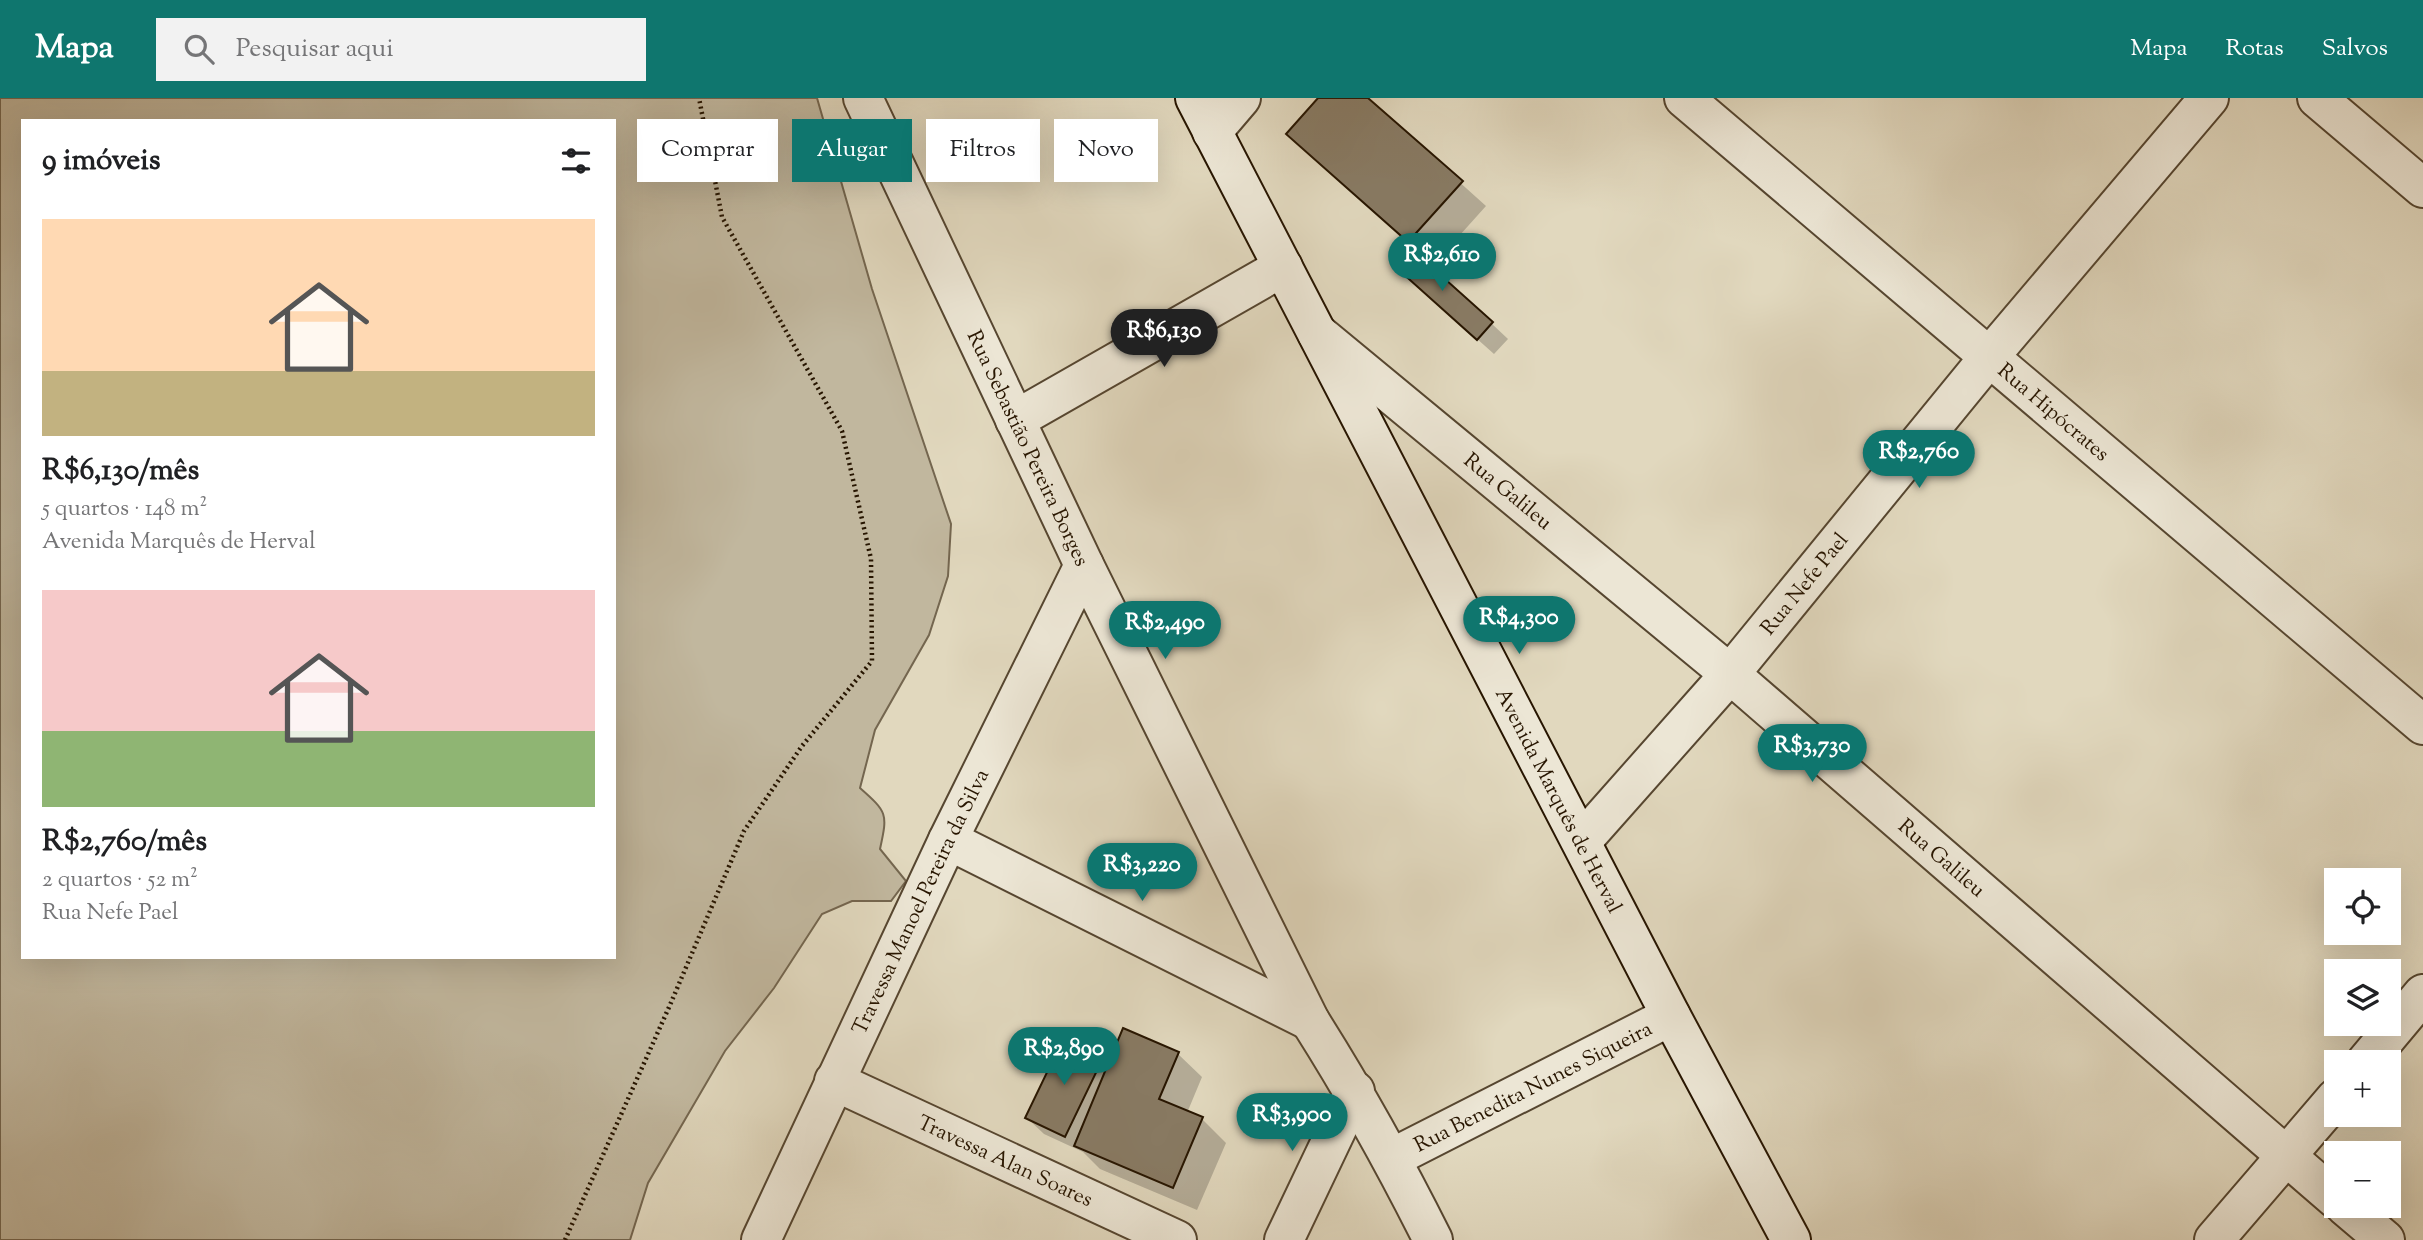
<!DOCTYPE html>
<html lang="pt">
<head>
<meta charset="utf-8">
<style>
  :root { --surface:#fff; --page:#f2f2f2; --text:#202124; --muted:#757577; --accent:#0f766e }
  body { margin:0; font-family:"Sorts Mill Goudy",serif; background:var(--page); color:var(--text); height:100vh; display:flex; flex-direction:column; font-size:26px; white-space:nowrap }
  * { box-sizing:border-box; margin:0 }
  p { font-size:23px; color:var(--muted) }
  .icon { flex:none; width:38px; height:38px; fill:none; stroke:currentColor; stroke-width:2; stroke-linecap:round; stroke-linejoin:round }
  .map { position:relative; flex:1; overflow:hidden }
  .panel { position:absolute; left:21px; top:21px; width:595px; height:840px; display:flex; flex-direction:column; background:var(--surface); border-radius:0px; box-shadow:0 7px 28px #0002 }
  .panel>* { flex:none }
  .banner { position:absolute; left:637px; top:21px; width:665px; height:63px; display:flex; gap:14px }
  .buttons { position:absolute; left:2324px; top:770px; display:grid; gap:14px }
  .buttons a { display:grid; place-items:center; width:77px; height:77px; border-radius:0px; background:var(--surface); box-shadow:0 7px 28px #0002; font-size:35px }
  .price { position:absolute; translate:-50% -60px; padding:0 16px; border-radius:24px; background:var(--accent); color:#fff; font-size:23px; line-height:46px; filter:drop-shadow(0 2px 4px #0008) }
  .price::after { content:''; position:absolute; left:50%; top:42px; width:21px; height:16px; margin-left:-10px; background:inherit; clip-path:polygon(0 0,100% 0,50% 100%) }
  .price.active { background:#222; color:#fff }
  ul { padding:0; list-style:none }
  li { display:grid; align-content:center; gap:14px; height:371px; padding:0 21px }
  li span { display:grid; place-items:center; height:217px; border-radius:0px; color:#555 }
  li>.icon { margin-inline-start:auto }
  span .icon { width:126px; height:126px; fill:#fffc; stroke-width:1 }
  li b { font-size:30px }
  h2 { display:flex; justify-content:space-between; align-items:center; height:84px; padding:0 21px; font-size:30px }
  .chip { padding:0 24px; border-radius:0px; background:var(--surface); box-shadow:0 7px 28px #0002; font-size:24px; line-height:63px }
  .chip.active { background:var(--accent); color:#fff }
  header { display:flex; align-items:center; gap:42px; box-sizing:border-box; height:98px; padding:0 35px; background:var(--accent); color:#fff }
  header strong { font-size:33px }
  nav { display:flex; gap:38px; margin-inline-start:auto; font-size:24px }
  .search { width:490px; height:63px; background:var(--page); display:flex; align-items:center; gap:18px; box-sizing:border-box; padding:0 24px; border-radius:0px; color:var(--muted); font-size:26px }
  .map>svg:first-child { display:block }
</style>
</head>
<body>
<header>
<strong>Mapa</strong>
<div class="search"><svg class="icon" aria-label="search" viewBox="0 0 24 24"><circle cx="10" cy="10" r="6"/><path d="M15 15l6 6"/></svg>Pesquisar aqui</div>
<nav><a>Mapa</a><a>Rotas</a><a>Salvos</a></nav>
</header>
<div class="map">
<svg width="2423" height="1142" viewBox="0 0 2423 1142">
  <rect width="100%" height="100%" fill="#e1d8be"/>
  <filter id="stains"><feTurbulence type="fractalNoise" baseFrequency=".00286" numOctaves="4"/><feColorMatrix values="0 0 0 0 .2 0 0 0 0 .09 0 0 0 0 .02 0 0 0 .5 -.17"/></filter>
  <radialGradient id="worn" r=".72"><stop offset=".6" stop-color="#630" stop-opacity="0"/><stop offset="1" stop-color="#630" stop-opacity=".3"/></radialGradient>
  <path fill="#c1b79e" stroke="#74664f" stroke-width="2" fill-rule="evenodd" d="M0 0H817L872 191 951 426 948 478 929 537 875 632 860 690C887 714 888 715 880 751L906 783 891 803H852L822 816 774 890 725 953 648 1085 630 1142H0ZM23 23H614V859H23Z"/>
  <path fill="#0003" d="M1321 0H1366L1486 108 1433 167 1289 36Z
    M1410 181 1491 225 1508 241 1494 256Z
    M1124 933 1178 956 1202 979 1187 1015 1202 1021 1226 1045 1197 1112 1100 1071 1083 1054 1044 1036 1027 1020 1102 960 1110 967Z"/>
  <path fill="#887a63" stroke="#271500" stroke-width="2" d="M1318 0H1368L1463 83 1408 144 1286 36Z
    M1407 147 1493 224 1477 242 1391 165Z
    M1123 930 1179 954 1159 1001 1203 1019 1173 1090 1074 1048Z
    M1064 939 1104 958 1065 1039 1025 1020Z"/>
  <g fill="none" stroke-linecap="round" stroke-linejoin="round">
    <g stroke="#564630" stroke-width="42">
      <g id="street">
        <path id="s1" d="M863 0 1084 467 1310 923C1355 994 1395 1066 1433 1142"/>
        <path id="s2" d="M1684 0 2423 627"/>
        <path d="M2317 0 2423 90"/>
        <path d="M1212 34 1241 0"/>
        <path id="s3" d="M1317 235 1730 576 2336 1101"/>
        <path d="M1015 322 1283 169"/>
        <path d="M948 742 1310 923"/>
        <path id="s4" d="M1582 743 1730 576 1990 258 2209 0"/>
        <path d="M2366 964 2423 896"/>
        <path id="s5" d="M834 983 1177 1142"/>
        <path id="s6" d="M1392 1060 1671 918"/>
        <path d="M2345 1108 2385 1142"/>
        <path id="s7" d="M761 1142 948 742 1084 467"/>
        <path d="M1284 1142 1355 993"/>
        <path d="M2214 1142 2336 1000"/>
      </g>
    </g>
    <g stroke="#271500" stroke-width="42">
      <g id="secondary">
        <path id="s8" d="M1195 0 1671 918 1791 1142"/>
      </g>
    </g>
    <path stroke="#271500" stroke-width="4.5" stroke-dasharray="2 3.5" stroke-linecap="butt" d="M565 1142 670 907 744 733 802 648 872 563 871 461 842 333 722 119 699 0"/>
    <use href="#street" stroke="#ece6d5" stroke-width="38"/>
    <use href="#secondary" stroke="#ece6d5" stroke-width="38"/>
  </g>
  <g text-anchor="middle" stroke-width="5" stroke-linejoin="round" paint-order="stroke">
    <g font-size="21" fill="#271500" stroke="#ece6d5">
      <text dy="7" stroke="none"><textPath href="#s2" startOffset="485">Rua Hipócrates</textPath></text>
      <text dy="7" stroke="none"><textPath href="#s1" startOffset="387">Rua Sebastião Pereira Borges</textPath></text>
      <text dy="7" stroke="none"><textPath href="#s3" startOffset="248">Rua Galileu</textPath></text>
      <text dy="7" stroke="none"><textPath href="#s4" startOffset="340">Rua Nefe Pael</textPath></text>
      <text dy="7" stroke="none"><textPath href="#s8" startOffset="791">Avenida Marquês de Herval</textPath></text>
      <text dy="7" stroke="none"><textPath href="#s3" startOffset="816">Rua Galileu</textPath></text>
      <text dy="7" stroke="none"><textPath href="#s7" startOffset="374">Travessa Manoel Pereira da Silva</textPath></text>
      <text dy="7" stroke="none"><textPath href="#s6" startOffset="158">Rua Benedita Nunes Siqueira</textPath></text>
      <text dy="7" stroke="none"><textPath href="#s5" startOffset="189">Travessa Alan Soares</textPath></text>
    </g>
  </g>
  <rect width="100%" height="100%" filter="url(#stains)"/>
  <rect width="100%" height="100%" fill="url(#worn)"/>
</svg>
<div class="buttons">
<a><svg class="icon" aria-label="locate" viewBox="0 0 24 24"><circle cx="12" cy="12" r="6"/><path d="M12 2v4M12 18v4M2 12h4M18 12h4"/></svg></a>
<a><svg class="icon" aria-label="layers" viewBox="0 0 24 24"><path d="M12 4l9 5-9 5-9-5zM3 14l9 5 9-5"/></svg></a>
<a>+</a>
<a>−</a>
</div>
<b class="price" style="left:1442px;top:195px">R$2,610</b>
<b class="price active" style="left:1164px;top:271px">R$6,130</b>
<b class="price" style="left:1919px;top:392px">R$2,760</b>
<b class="price" style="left:1519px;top:558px">R$4,300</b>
<b class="price" style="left:1165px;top:563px">R$2,490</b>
<b class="price" style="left:1812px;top:686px">R$3,730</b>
<b class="price" style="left:1142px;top:805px">R$3,220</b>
<b class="price" style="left:1064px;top:989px">R$2,890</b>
<b class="price" style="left:1292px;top:1055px">R$3,900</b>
<div class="banner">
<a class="chip">Comprar</a>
<a class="chip active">Alugar</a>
<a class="chip">Filtros</a>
<a class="chip">Novo</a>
</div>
<section class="panel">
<h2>9 imóveis<svg class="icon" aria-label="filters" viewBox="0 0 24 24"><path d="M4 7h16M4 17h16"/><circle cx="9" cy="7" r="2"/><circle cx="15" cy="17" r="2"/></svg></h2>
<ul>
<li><span style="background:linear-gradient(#ffd9b3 70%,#c2b280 0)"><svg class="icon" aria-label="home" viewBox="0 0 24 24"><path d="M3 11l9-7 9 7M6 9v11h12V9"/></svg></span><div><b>R$6,130/mês</b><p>5 quartos · 148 m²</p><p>Avenida Marquês de Herval</p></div></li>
<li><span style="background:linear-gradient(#f6c9c9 65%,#8fb573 0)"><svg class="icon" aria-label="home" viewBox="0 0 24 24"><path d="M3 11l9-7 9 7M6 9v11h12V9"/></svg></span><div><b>R$2,760/mês</b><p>2 quartos · 52 m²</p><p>Rua Nefe Pael</p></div></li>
</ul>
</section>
</div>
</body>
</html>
